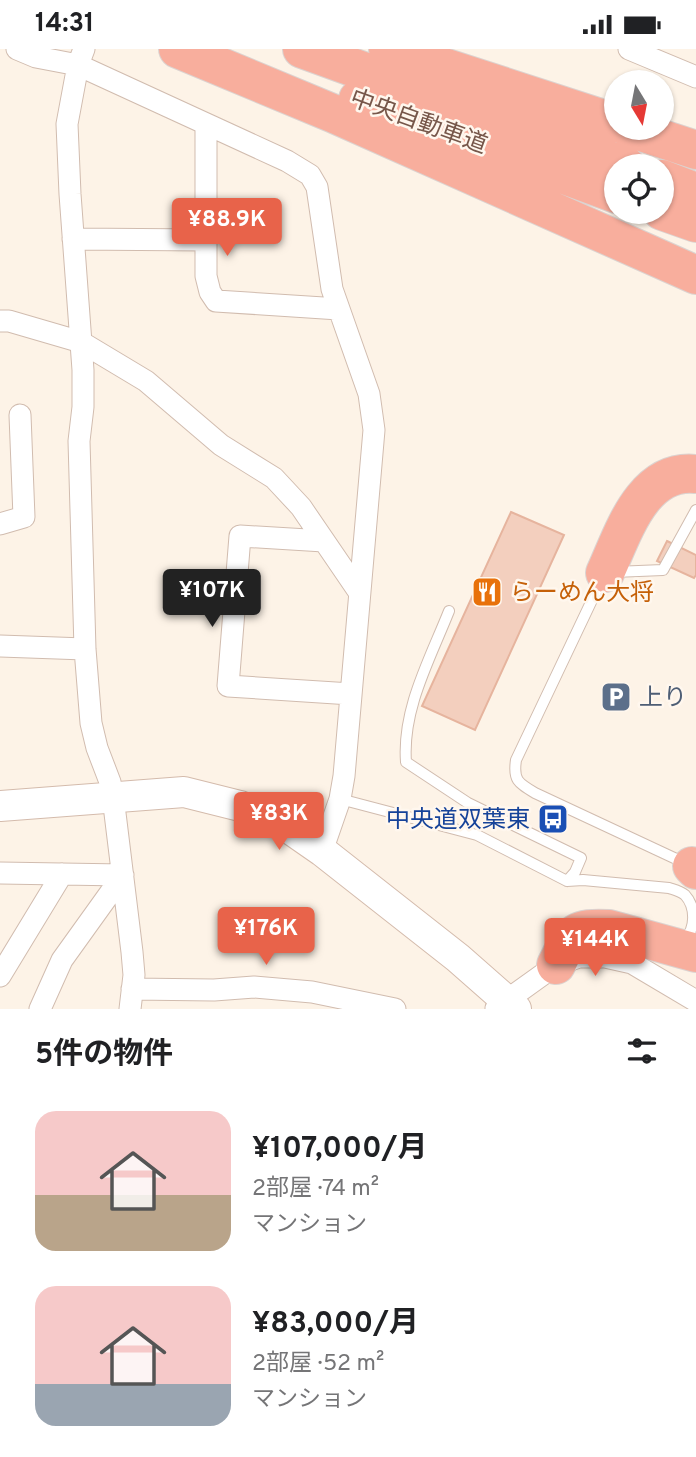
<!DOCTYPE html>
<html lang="ja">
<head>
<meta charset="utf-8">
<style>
  :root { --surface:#fff; --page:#f6f6f6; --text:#202124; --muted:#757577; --accent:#e8634a }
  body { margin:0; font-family:Overpass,"Noto Sans JP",sans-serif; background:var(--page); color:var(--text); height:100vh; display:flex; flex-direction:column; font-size:26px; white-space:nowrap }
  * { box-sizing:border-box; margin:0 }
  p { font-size:23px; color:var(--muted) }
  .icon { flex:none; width:38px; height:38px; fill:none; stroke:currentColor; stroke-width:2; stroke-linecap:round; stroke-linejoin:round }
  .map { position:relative; height:960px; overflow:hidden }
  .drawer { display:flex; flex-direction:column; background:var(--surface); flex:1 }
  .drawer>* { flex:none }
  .needle { width:46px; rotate:170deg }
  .fabs { position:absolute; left:604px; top:21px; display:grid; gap:14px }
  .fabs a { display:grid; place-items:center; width:70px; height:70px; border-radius:50%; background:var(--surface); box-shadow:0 2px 5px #0004; font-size:35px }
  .price { position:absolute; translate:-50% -60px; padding:0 16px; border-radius:7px; background:var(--accent); color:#fff; font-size:23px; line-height:46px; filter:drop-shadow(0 2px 4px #0008) }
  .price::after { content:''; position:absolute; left:50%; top:42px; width:21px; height:16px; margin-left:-10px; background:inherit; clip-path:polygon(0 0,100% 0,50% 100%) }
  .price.current { background:#222; color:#fff }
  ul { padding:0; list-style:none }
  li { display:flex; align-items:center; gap:21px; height:175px; padding:0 35px }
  li span { display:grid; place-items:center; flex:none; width:196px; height:140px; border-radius:21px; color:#555 }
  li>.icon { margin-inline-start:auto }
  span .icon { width:84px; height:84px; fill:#fffc; stroke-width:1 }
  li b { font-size:30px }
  h2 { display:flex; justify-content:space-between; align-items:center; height:84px; padding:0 35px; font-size:30px }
  .status { display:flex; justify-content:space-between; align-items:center; height:49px; padding:0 35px; background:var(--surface); direction:ltr }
  .status svg { height:19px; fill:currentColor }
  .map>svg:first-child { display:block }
</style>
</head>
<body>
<div class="status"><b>14:31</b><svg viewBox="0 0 49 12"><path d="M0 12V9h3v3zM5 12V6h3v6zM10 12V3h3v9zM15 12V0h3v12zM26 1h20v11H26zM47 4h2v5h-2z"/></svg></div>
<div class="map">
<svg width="696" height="960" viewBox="0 0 696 960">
  <rect width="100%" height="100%" fill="#fdf3e7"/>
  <path fill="#f3cfbe" stroke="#e6b49e" stroke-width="2" d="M511 463 564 486 475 681 422 657Z
    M667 492 696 506V526L694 529 657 512Z"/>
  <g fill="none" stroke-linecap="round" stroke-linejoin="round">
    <g stroke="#d1bcaf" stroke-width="12">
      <path id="lane" d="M614 523 663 521 696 461
        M602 530 516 711C513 731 518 734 535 744L687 815
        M340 750 477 786 567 832 575 823 581 809 468 754 406 713C402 660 430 610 449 562
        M567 832 583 831 669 839C675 841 680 842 685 846 696 858 696 880 684 891"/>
    </g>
    <g stroke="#d1bcaf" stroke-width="23">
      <path id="street" d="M17 0 36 8 78 16 287 112 310 126 317 138 332 240 369 345 374 381 344 727 340 750 322 802
        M84 0 78 16 67 75 70 145 83 321V358L79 392 85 600 91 674 97 699 110 733 113 748 132 903 134 926 130 960
        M629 0 696 28
        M206 76V227L210 243 216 252 339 260
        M73 190 206 191
        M0 272H9L81 293 146 332 221 396 274 429 301 458 359 543
        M0 475 24 468 20 366
        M324 492 240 487 228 637 351 645
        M0 597 85 600
        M0 824 123 826
        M0 927 62 825
        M132 940 214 941 254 938 312 943 395 960
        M496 959 556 916 579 908H605L632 914 696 952
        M40 960 62 911 123 826"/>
    </g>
    <g stroke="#d4bbac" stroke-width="32">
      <path id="secondary" d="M0 757 184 743 240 757 286 777 322 802 458 909 516 960"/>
    </g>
    <g stroke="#dcd3d0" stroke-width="40">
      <path id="highway" d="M178 0 332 64 696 226
        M302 0 626 117
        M388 0 616 74
        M358 50 616 145
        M629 79 696 101
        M662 130 696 143
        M662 162 696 174
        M605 524C623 485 642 419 696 425
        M692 817 696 821
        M556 916C572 885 571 878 609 880L696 904"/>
    </g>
    <use href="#lane" stroke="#fff" stroke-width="10"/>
    <use href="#street" stroke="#fff" stroke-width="21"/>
    <use href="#secondary" stroke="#fff" stroke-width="30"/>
    <use href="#highway" stroke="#f8ae9d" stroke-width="38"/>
  </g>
  <defs>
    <g id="restaurant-square" transform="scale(1.575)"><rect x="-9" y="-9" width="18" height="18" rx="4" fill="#e8710a" stroke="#fff7ee"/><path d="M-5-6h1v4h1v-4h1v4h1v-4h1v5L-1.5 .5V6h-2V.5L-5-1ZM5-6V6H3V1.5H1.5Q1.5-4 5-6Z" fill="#fff"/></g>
    <g id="parking-square" transform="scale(1.575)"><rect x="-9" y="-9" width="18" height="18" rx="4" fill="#5c6f8a" stroke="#fff7ee"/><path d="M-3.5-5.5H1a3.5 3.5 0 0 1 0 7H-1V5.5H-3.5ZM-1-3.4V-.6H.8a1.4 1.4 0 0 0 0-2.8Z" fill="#fff"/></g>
    <g id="bus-square" transform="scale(1.575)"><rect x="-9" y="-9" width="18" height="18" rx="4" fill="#1a4fb4" stroke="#fff7ee"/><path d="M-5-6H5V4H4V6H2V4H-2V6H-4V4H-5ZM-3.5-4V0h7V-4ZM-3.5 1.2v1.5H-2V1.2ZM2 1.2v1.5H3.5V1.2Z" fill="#fff"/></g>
  </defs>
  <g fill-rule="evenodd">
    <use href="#restaurant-square" x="487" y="543"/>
    <use href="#parking-square" x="616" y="648"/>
    <use href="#bus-square" x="553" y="770"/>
  </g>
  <g text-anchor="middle" stroke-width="5" stroke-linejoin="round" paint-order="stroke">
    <g font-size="24" fill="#77574a" stroke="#fff7ee">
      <text transform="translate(419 72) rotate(20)" y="8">中央自動車道</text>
    </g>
    <g font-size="24" fill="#c56008" stroke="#fff7ee" text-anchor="start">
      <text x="510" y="551">らーめん大将</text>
    </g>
    <g font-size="24" fill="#4e5e75" stroke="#fff7ee" text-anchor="start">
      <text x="639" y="656">上り</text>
    </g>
    <g font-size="24" fill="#164399" stroke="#fff7ee" text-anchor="end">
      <text x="530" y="778">中央道双葉東</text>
    </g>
  </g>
</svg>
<div class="fabs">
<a><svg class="needle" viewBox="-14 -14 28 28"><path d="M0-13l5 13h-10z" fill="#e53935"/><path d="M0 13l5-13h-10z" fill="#757577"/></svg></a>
<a><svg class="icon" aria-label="locate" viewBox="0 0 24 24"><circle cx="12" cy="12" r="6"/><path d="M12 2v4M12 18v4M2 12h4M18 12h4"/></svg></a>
</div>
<b class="price" style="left:227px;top:209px">¥88.9K</b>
<b class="price current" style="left:212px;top:580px">¥107K</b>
<b class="price" style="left:279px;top:803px">¥83K</b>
<b class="price" style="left:266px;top:918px">¥176K</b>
<b class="price" style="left:595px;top:929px">¥144K</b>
</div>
<section class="drawer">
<h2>5件の物件<svg class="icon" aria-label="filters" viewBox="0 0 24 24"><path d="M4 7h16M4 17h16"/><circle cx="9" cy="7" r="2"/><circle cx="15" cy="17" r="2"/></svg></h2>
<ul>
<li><span style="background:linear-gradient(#f6c9c9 60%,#b9a48a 0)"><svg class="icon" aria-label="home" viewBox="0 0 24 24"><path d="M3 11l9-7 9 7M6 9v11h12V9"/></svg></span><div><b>¥107,000/月</b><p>2部屋 · 74 m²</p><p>マンション</p></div></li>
<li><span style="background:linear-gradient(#f6c9c9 70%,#9aa5b1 0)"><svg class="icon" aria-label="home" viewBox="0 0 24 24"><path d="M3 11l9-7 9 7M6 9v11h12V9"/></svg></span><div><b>¥83,000/月</b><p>2部屋 · 52 m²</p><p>マンション</p></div></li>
</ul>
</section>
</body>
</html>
